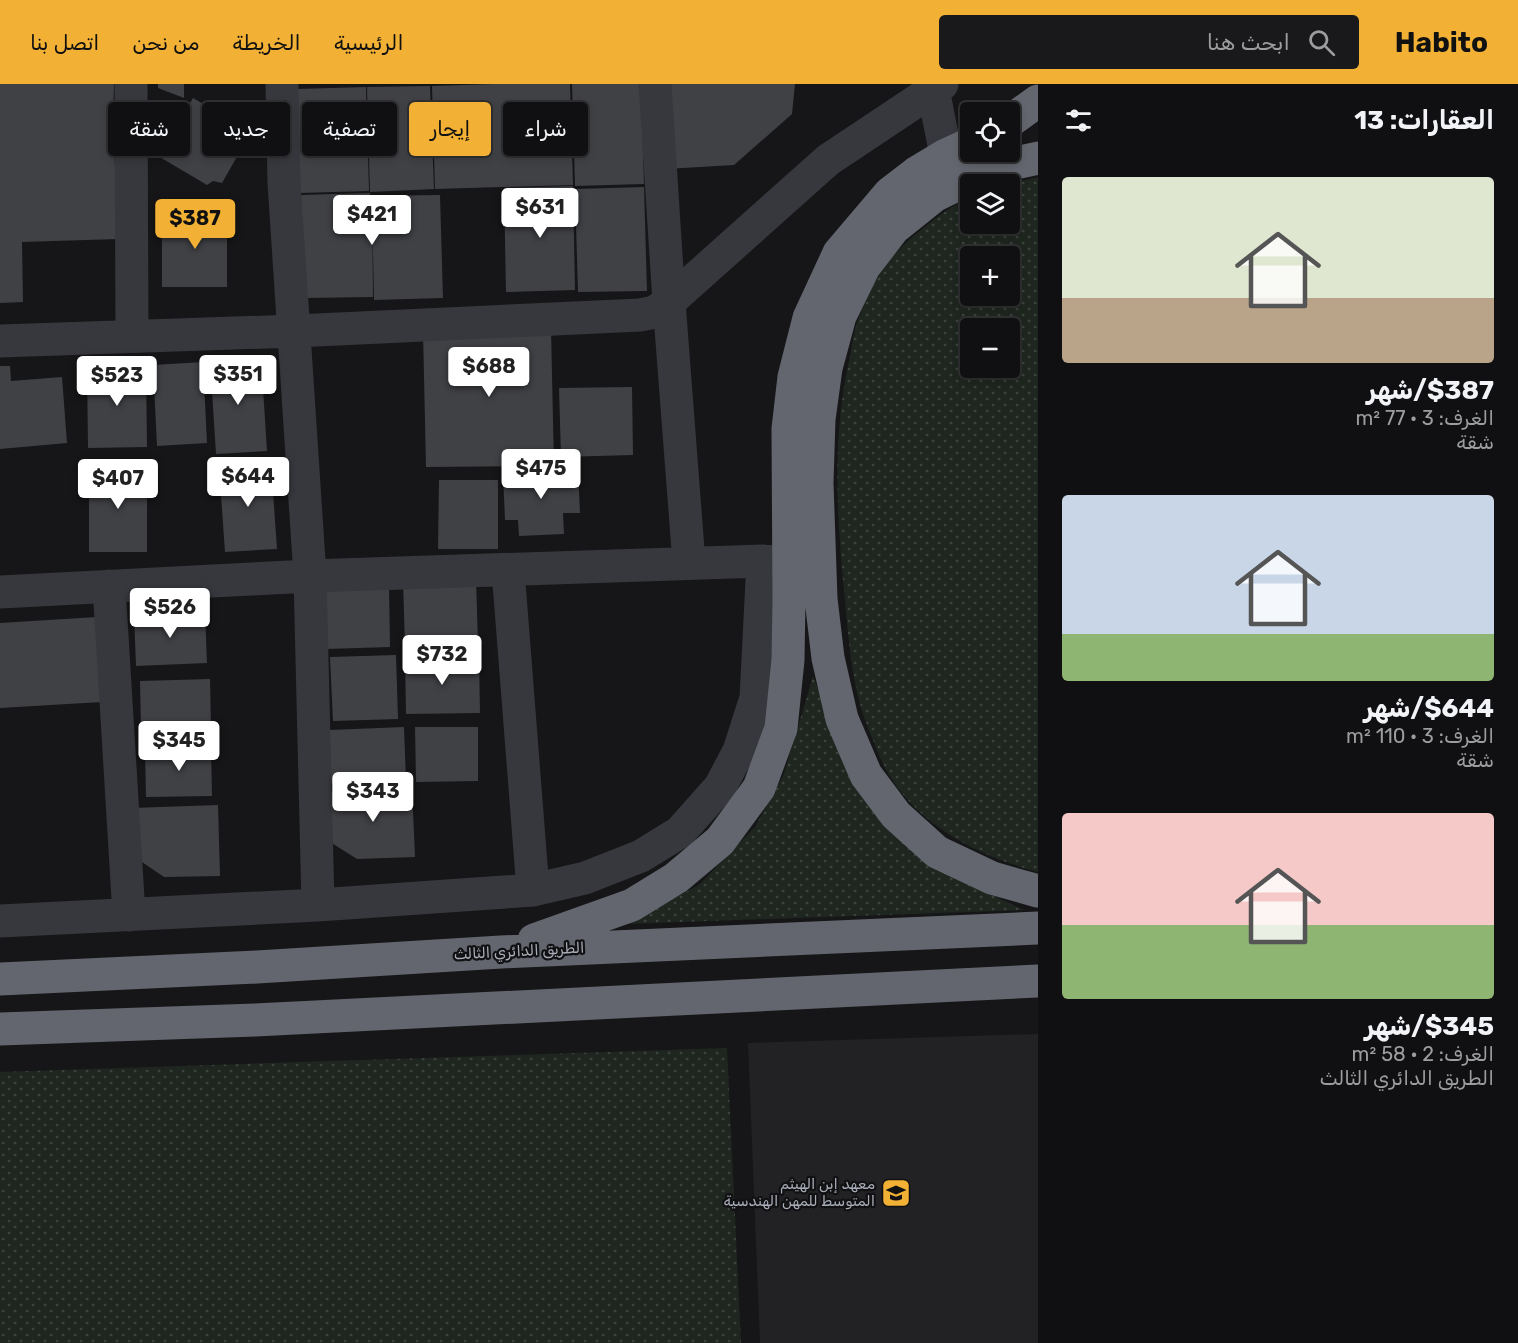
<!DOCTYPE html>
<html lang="ar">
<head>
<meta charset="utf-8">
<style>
  :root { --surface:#101012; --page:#19191b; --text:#f1f3f6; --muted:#9c9d9f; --line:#303032; --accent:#f2b134 }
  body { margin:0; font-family:Rubik,Vazirmatn,sans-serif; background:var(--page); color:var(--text); direction:rtl; height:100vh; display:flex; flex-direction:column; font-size:22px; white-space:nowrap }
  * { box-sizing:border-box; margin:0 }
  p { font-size:20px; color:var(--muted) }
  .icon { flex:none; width:33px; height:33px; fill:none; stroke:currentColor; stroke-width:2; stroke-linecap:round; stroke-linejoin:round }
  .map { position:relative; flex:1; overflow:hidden; direction:ltr }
  .side { display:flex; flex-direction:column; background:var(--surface); width:480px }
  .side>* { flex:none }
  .hud { position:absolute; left:18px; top:18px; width:570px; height:54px; direction:rtl; display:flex; gap:12px }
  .fabs { position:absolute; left:960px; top:18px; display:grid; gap:12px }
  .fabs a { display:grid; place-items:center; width:60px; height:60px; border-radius:6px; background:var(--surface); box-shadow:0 3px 9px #0003,0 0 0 2px var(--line); font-size:30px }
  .price { position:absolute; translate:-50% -51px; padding:0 14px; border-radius:6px; background:#fff; color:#222; font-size:20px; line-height:39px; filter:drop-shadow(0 2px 3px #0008) }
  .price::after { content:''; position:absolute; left:50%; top:36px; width:18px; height:14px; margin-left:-9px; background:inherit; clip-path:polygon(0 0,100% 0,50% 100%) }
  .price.current { background:var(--accent); color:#111 }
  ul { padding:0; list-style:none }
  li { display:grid; align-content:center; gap:12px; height:318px; padding:0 24px }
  li span { display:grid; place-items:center; height:186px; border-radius:6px; color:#555 }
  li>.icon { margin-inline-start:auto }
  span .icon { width:108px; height:108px; fill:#fffc; stroke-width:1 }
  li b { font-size:26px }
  h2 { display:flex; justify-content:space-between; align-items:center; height:72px; padding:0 24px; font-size:26px }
  .tag { padding:0 21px; border-radius:6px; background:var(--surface); box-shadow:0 3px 9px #0003,0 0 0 2px var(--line); font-size:21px; line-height:54px }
  .tag.current { background:var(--accent); color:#111 }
  header { display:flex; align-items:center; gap:36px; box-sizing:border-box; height:84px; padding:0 30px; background:var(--accent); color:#111 }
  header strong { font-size:28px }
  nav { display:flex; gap:33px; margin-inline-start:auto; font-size:21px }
  .search { width:420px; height:54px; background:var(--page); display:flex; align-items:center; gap:15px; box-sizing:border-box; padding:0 21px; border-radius:6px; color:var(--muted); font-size:22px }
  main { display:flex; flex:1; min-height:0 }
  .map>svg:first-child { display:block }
</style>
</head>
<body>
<header>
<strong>Habito</strong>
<div class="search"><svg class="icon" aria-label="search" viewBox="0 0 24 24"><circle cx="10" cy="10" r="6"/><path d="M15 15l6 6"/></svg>ابحث هنا</div>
<nav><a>الرئيسية</a><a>الخريطة</a><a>من نحن</a><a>اتصل بنا</a></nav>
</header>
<main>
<section class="side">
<h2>العقارات: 13<svg class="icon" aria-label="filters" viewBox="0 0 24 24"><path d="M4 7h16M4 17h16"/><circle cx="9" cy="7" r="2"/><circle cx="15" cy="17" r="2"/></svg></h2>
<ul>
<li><span style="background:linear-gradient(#dfe7d0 65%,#b9a48a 0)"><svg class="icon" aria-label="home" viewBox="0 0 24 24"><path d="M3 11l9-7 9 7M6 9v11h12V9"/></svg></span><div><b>$387/شهر</b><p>الغرف: 3 · 77 m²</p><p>شقة</p></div></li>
<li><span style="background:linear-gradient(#c9d6e8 75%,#8fb573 0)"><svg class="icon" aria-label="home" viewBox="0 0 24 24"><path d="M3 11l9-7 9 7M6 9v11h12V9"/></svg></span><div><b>$644/شهر</b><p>الغرف: 3 · 110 m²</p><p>شقة</p></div></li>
<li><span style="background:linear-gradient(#f6c9c9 60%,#8fb573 0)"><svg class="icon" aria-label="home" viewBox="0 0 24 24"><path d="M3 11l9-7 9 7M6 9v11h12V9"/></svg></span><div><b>$345/شهر</b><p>الغرف: 2 · 58 m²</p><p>الطريق الدائري الثالث</p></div></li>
</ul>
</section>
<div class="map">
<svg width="1038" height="1259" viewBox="0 0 1038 1259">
  <defs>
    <pattern id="grass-dots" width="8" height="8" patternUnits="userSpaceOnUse" patternTransform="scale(1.5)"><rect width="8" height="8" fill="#1e261f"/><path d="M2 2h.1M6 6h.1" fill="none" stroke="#3c433d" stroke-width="1.8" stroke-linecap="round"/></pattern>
  </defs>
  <rect width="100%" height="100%" fill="#161618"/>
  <path fill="#222225" d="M1038 950V1259H760L748 959Z"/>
  <path fill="url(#grass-dots)" fill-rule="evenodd" d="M1038 93V788C978 772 916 741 885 684 877 667 865 638 860 620 851 588 848 550 845 517 837 436 831 353 850 273 852 260 854 246 859 233 865 218 874 199 883 184 898 162 946 123 970 114V140H1010L1008 100ZM970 172H1010V212H970ZM970 244H1010V284H970Z
    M813 592 844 671 932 783 1024 826 625 840 699 801 755 743 784 690Z
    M727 964 741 1259H0V988Z"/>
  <path fill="#404145" d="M0 0H114L113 36 118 155 22 158 23 218 0 219Z
    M158 0H184V14L158 4Z
    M494 0H570L573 101 435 105 432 2Z
    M572 0H641L644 100 575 102Z
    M661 0H795L792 30 734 81 666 85Z
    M430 2 434 105 370 108 367 3Z
    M366 3 369 107 300 109 297 5Z
    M193 14 251 48 222 99 213 97 207 101 158 72 163 63 150 55 168 23 183 31Z
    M573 102 575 206 506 208 504 104Z
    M644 103 647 207 578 208 575 105Z
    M370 109V112L440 111 443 214 374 216 372 121 373 213 304 214 301 111Z
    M162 129H227V203H162Z
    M551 245 554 382 426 383 423 247Z
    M261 273 267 367 216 370 210 276Z
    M203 278 207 359 157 362 153 281Z
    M146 281 147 363 88 364 87 282Z
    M0 282H10L11 297 62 293 67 359 0 365Z
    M632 303 633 371 561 373 559 304Z
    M271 379 277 465 225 468 219 383Z
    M89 384H147V468H89Z
    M578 386 580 429H563L564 450 519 452 518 436H505L503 389Z
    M439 396H498V465H438Z
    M476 494 478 561 405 563 403 496Z
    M389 502 390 563 326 565 324 504Z
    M205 528 207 579 136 582 134 530Z
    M97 533 102 618 0 624V539Z
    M396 571 398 635 333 637 330 573Z
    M479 573 480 629 406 630 405 574Z
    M210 595 211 645 141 647 140 597Z
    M404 643 406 697 331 700 329 646Z
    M415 643H478V697L416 698Z
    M211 663 212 712 146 713 145 665Z
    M412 704 415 773 357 775 330 758 328 708Z
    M218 721 220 792 164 793 133 772 132 724Z"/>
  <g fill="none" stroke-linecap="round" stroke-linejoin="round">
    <path stroke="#37383d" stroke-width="33" d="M131 0 132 252
      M282 0 284 99 310 492 318 821
      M932 0 946 71
      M0 257 295 247 640 231 655 228 669 218 655 0
      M689 479 669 218 828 76 942 0
      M109 502 129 831
      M0 508 310 492 763 477 788 478
      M533 806 585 794 641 772 680 748 720 703 739 667 756 614 763 477
      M0 837 318 821 533 806 508 486"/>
    <path stroke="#63666e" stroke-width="33" d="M1010 37 1038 17
      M1038 74 1006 81 969 95 934 112 894 144 864 183 840 232 826 284 819 335 817 399 821 515 828 574 842 635 866 691 896 731 937 768 992 794 1038 807
      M534 856 632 821 676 794 720 757 759 704 781 644 788 576 789 516 788 345 794 293 809 234 839 169 890 109 916 89 946 71 970 60
      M0 895 257 883 501 868 1038 844
      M0 945 255 936 1038 897"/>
  </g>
  <defs>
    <g id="school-square" transform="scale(1.5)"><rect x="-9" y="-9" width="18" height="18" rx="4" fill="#f2b134" stroke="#111113"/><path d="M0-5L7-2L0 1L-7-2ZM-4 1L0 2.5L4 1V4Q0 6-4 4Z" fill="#111"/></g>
  </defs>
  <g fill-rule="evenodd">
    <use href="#school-square" x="896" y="1109"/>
  </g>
  <g text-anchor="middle" stroke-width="4.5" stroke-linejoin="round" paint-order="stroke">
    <g font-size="15" fill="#a8adb8" stroke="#111113">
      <text transform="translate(519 867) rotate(-3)" y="5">الطريق الدائري الثالث</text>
    </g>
    <g font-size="15" fill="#a8adb8" stroke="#111113" text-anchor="end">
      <text x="875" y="1105">معهد إبن الهيثم<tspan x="875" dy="17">المتوسط للمهن الهندسية</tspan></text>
    </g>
  </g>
</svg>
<div class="fabs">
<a><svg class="icon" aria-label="locate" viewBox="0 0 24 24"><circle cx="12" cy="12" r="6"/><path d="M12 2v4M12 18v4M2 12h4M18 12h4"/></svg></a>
<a><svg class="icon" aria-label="layers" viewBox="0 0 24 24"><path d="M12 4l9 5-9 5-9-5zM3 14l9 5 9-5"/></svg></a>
<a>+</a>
<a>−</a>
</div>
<b class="price" style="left:540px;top:155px">$631</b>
<b class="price" style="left:372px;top:162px">$421</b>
<b class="price current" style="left:195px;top:166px">$387</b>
<b class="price" style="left:489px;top:314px">$688</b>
<b class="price" style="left:238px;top:322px">$351</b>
<b class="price" style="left:117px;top:323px">$523</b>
<b class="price" style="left:541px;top:416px">$475</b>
<b class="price" style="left:248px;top:424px">$644</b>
<b class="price" style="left:118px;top:426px">$407</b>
<b class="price" style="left:170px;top:555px">$526</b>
<b class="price" style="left:442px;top:602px">$732</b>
<b class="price" style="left:179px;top:688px">$345</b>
<b class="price" style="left:373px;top:739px">$343</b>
<div class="hud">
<a class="tag">شراء</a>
<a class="tag current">إيجار</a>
<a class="tag">تصفية</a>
<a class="tag">جديد</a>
<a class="tag">شقة</a>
</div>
</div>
</main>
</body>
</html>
